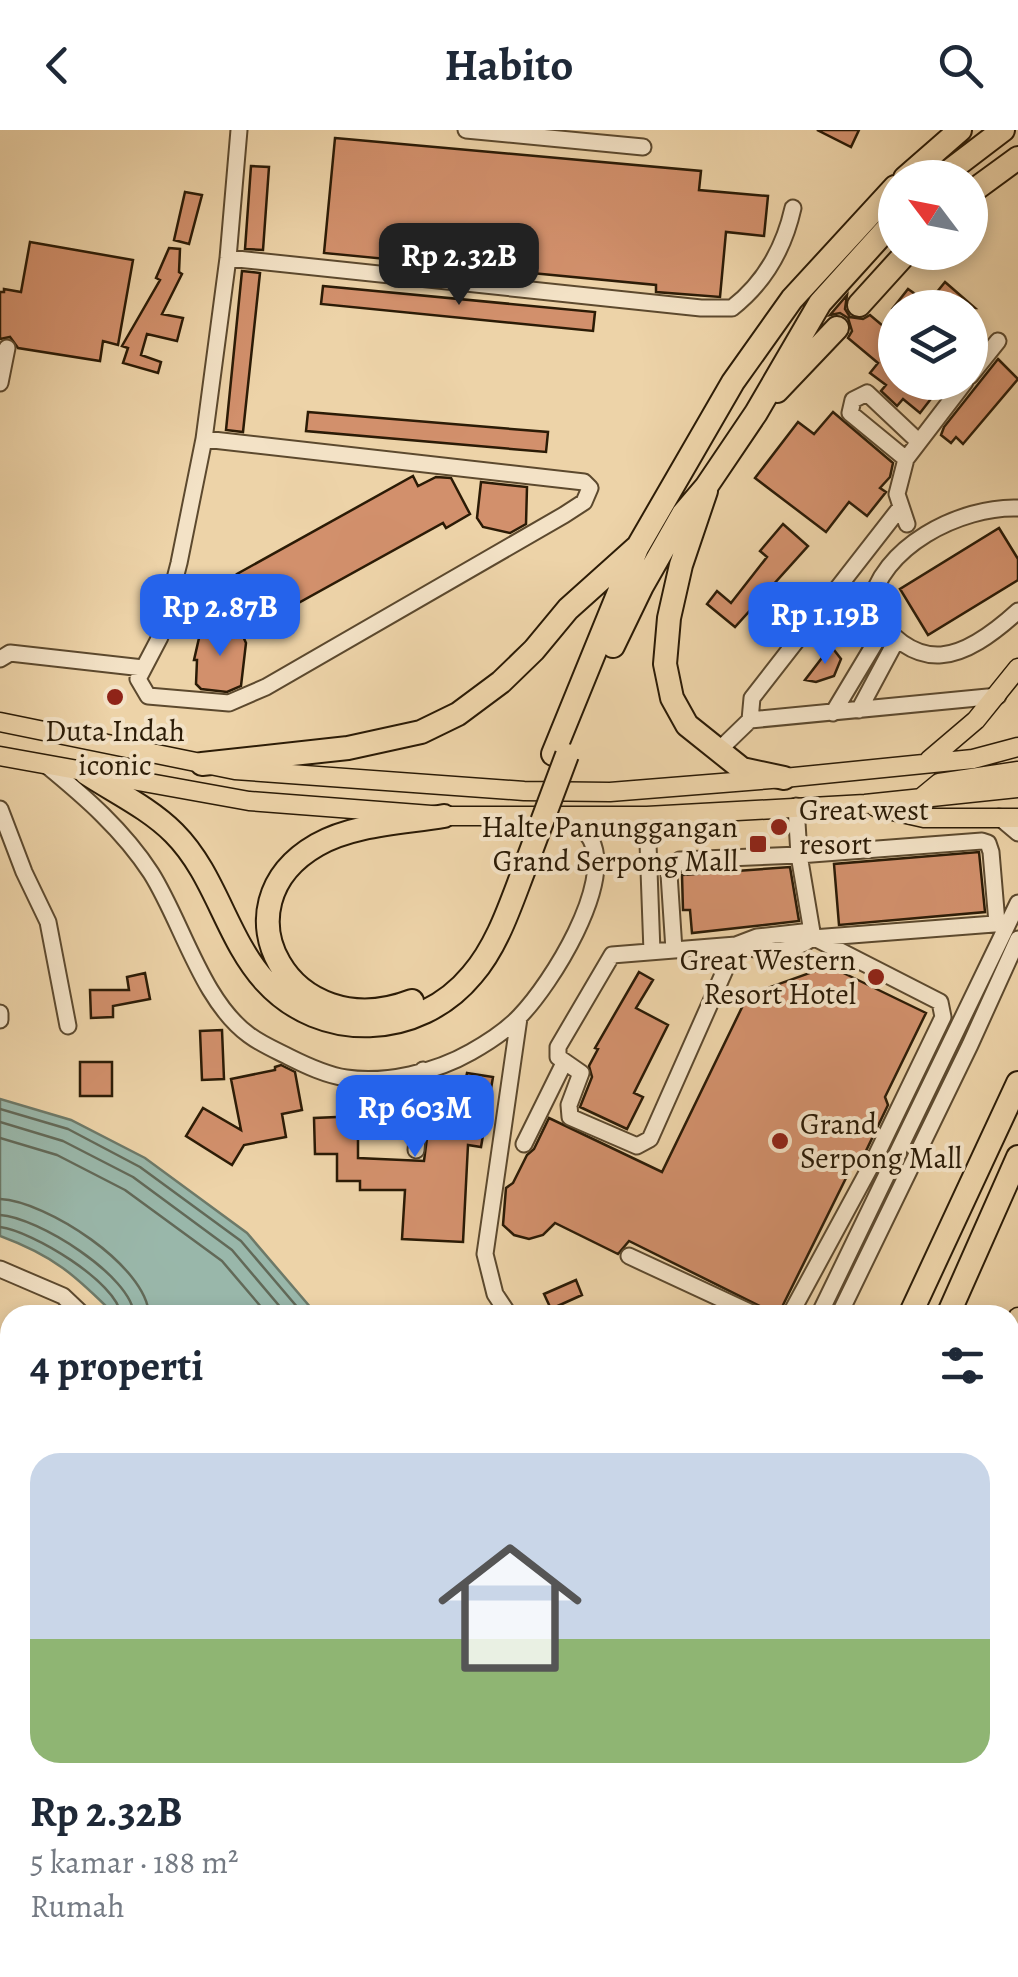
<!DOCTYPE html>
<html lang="id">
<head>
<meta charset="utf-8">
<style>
  :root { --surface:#fff; --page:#f2f2f3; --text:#1f2937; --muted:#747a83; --line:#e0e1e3; --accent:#2563eb }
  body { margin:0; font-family:Alegreya,serif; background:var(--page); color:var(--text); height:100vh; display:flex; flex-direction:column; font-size:38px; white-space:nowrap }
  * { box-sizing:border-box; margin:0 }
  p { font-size:32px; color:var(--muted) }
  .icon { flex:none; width:55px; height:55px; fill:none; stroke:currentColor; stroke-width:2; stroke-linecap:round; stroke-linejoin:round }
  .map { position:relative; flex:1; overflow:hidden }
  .sheet { position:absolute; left:0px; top:1175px; width:1020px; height:672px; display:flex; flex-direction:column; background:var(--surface); border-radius:30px 30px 0 0; box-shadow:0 5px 15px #0003 }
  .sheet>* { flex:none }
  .needle { width:65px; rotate:302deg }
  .buttons { position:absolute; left:878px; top:30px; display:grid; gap:20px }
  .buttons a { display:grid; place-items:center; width:110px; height:110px; border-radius:50%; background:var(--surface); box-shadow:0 5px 15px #0003; font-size:50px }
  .price { position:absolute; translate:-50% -85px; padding:0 22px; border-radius:20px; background:var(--accent); color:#fff; font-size:32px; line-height:65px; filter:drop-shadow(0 2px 5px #0008) }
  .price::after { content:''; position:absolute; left:50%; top:60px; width:30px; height:22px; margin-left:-15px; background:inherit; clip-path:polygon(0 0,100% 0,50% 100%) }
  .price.current { background:#222; color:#fff }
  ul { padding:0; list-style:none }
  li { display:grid; align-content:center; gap:20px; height:530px; padding:0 30px }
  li+li { border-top:2px solid var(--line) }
  li span { display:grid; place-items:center; height:310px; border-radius:30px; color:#555 }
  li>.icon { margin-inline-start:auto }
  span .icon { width:180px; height:180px; fill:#fffc; stroke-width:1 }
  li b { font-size:42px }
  h2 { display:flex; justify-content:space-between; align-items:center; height:120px; padding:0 30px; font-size:42px }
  header { display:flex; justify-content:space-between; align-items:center; height:130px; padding:0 30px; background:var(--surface); font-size:45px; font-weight:700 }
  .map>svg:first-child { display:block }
</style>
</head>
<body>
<header><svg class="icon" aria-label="back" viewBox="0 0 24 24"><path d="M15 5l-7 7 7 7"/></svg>Habito<svg class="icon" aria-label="search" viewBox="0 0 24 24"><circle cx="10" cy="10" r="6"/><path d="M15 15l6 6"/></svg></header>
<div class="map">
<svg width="1018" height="1847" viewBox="0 0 1018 1847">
  <rect width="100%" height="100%" fill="#edd3a8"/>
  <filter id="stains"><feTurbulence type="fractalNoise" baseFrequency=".002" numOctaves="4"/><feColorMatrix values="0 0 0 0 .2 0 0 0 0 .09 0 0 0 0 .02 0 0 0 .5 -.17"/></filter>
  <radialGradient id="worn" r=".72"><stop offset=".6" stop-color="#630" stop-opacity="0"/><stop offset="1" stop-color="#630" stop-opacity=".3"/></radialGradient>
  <path fill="#99b7aa" stroke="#6d7968" stroke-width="2.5" d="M0 969 71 990 145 1028 247 1103 317 1185H115C75 1145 54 1126 0 1106Z
    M748 1838H938L950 1847H763Z"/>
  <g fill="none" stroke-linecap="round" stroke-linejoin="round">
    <path stroke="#626958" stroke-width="2.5" d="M0 979 68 999 140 1037 241 1111 304 1185
      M0 992 63 1011 133 1047 232 1120 287 1185
      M0 1008 57 1025 125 1060 222 1131 268 1185
      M0 1069C46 1071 147 1136 149 1185
      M0 1085C37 1087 132 1146 134 1185
      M0 1097C32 1101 117 1152 121 1185"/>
    <path stroke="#6d7968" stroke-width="4" d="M535 1847 540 1838"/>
  </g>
  <path fill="#d2906c" stroke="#2b1b06" stroke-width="2.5" d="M817 0H859L851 17Z
    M335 8 701 41 699 60 768 66 764 106 726 102 720 167 656 162V155L324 123Z
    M251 36 269 37 263 120 245 119Z
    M185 62 202 65 189 114 174 110Z
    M30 112 133 130 118 215 103 211 100 231 18 218 10 207 0 209V162H4V159L21 162Z
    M169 118 180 119 179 142 182 144 162 184 183 188 177 211 147 204 141 225 161 232 158 243 123 233 128 218 122 216 160 150 156 148Z
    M242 141 260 143 243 302 226 300Z
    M945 152 975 178H893L908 159 928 173Z
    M323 156 595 182 593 201 321 174Z
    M847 165 845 179 850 187 863 189 870 185 895 206V252H944L920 283 903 269 897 276 881 261 886 255 870 243 878 233 848 208 852 201 848 188 840 183 830 185Z
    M998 229 1018 249 963 314 956 307 951 313 941 305 944 297Z
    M308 282 548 302 546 322 306 301Z
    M833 282 893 333 890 347 880 358 886 362 867 386 849 372 826 402 755 348 798 292 814 304Z
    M413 346 418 356 436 347 451 348 470 384 446 398 443 393 264 492 237 444Z
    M481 352 527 357 526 394 510 403 483 397 477 388Z
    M783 394 808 416 735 497 707 474 717 461 731 473 767 427 760 421Z
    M999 398 1018 429V450L928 505 900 459Z
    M202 495 234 499 242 504 246 513 241 556 227 562 201 559 196 554 197 530H194Z
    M831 516 841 529 834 546 816 552 805 550Z
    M979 722 985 782 839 795 834 734Z
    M790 737 799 791 692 803 690 780H683L682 745Z
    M829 836 926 883 885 967 888 975 864 1025 855 1030 780 1181H770L629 1111 618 1124 555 1093 543 1105 529 1109 514 1105 503 1095 506 1058 513 1053 527 1025 534 1019 549 988 662 1042 748 865Z
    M639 842 653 850 636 878 668 895 634 963 643 967 627 999 580 977 592 947 589 936 598 919 595 918Z
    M145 843 150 869 113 876V887L91 888 90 860H129L127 847Z
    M222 900 224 949 202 950 200 901Z
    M80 932H112V966H80Z
    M281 935 295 942 302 980 282 984 286 1007 244 1015 232 1035 186 1006 203 978 241 1000 231 949 275 940V937Z
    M467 943 493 947 481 1017 468 1015 463 1112 402 1109 405 1060H360V1051H337V1024H315L314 988 361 986V967H375L376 983 402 982V999L377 1000V1006H358V1028L424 1031 431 977 460 980Z
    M576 1150 582 1165 551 1179 544 1164Z"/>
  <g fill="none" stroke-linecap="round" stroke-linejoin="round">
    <g stroke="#5c492e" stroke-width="19">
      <path id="minor" d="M466 0 643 17
        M228 128 701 178H732C764 153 784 118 793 78
        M970 246 998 211
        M0 253 7 218
        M204 309 584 352 590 358 584 372 564 385 266 557 229 573 148 566 138 549 160 507 179 433 204 309 228 128 239 0
        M906 329 850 283 853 270 867 263 919 312
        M1018 378C961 376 879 417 870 478 918 549 963 531 1018 481
        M907 394 897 364 906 329 965 252
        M0 529 10 523 143 538
        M859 580 897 509
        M833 583 884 498
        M750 590 752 568 900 378
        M718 621 750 590 998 566
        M46 635C85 667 123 700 151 743 182 792 202 871 249 905 261 914 275 920 289 927 307 936 326 945 346 948 386 954 436 942 471 922 487 913 507 900 520 886 551 854 614 754 591 710 586 699 572 693 562 686
        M796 676 799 725 813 808
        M0 679 24 742 48 792 68 896
        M647 686 652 822
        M999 687 1018 703
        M736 815 650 1009 637 1016 570 987 569 975 581 943 558 927V917L612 825 736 815 757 807 803 802 940 872 943 887 874 1030 790 1185
        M736 815C763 822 789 825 813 808L1007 793
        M674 820 669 744 680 730 799 725 982 711 988 713 991 722 997 793
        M0 883V890
        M524 1014 564 933
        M416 1020 423 940
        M629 1126 756 1185
        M0 1139 63 1166 83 1185
        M509 1185 495 1164 485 1124 519 888
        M819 1185 1018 773
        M839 1185 970 915 1018 809
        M0 1233 10 1249
        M0 1391 10 1373
        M0 1443 10 1426
        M0 1581 10 1564
        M0 1608 10 1614
        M0 1735 10 1719
        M0 1827 10 1833
        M383 1838 399 1847
        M24 1847 30 1838
        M117 1847 123 1838
        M206 1847 212 1838
        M299 1847 304 1838
        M452 1847 458 1838
        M521 1847 524 1838
        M549 1847 554 1838"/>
    </g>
    <g stroke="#2b1b06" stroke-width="21">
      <path id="major" d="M0 592 235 640 524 661 610 662 784 648 973 629 1018 617
        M0 626 249 671 444 686H647L865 674 1018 658
        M929 630 976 590 1018 538
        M922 667 939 653 1018 641
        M875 677 924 688H1018
        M1010 1207 1018 1187
        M1010 1256 1018 1241
        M1010 1326 1018 1305
        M1010 1356 1018 1344
        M1010 1696 1018 1698
        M1010 1725 1018 1728"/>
    </g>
    <g stroke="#2b1b06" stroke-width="26">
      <path id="highway" d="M905 48 960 0
        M940 48 1003 0
        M970 63 1018 28
        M859 175 907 122
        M777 261 837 198
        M706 361 681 435 669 488 665 534 672 568 687 595 742 639 784 648
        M613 516 642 456 683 384 706 357 756 283 820 173 895 90
        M553 624 637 418 733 252 792 169 895 57
        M202 634 348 618 421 602 458 584 501 552 534 520 568 479 636 418
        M86 643C115 662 149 678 174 703 216 745 226 808 265 851 321 913 419 909 472 845 498 815 511 773 525 737
        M412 871C290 918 212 775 317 715 354 694 403 693 444 686
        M910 1185 1018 953
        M948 1185 1018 1027
        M610 1847 615 1838
        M653 1847 658 1838"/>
    </g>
    <use href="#minor" stroke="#f3e2c6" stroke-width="15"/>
    <use href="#major" stroke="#edd3a8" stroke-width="18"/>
    <use href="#highway" stroke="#edd3a8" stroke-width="22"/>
    <g stroke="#2b1b06" stroke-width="26" stroke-linecap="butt">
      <path id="highway-bridge" d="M525 737 567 625"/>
    </g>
    <use href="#highway-bridge" stroke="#edd3a8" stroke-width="22"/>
  </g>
  <g fill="#8f2418" stroke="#f3e2c6" stroke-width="4">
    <circle cx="115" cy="567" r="10"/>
    <circle cx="779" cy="697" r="10"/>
    <rect x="748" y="704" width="20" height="20" rx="5"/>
    <circle cx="876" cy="847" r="10"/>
    <circle cx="780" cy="1011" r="10"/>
  </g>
  <g text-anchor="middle" stroke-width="8" stroke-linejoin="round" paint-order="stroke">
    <g font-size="30" fill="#2b1b06" stroke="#f3e2c6" text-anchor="start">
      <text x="115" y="611" text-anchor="middle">Duta Indah<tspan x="115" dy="34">iconic</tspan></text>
      <text x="799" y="690">Great west<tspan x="799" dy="34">resort</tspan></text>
      <text x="738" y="707" text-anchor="end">Halte Panunggangan<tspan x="738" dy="34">Grand Serpong Mall</tspan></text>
      <text x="856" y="840" text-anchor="end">Great Western<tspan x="856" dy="34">Resort Hotel</tspan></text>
      <text x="800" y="1004">Grand<tspan x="800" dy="34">Serpong Mall</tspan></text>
    </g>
  </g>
  <rect width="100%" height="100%" filter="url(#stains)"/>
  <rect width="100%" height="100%" fill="url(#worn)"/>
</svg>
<div class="buttons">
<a><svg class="needle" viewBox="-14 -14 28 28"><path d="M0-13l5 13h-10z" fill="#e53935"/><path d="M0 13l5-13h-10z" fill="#747a83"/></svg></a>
<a><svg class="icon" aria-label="layers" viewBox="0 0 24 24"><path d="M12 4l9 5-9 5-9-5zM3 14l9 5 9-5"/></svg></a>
</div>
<b class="price current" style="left:459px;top:178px">Rp 2.32B</b>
<b class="price" style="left:220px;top:529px">Rp 2.87B</b>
<b class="price" style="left:825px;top:537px">Rp 1.19B</b>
<b class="price" style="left:415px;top:1030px">Rp 603M</b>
<section class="sheet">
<h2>4 properti<svg class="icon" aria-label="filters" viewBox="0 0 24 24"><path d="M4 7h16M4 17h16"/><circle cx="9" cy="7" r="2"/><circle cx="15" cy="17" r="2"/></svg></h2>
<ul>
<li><span style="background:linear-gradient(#c9d6e8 60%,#8fb573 0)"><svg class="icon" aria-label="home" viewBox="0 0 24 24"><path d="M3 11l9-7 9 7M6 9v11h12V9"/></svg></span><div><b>Rp 2.32B</b><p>5 kamar · 188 m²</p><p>Rumah</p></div></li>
</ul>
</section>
</div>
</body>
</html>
